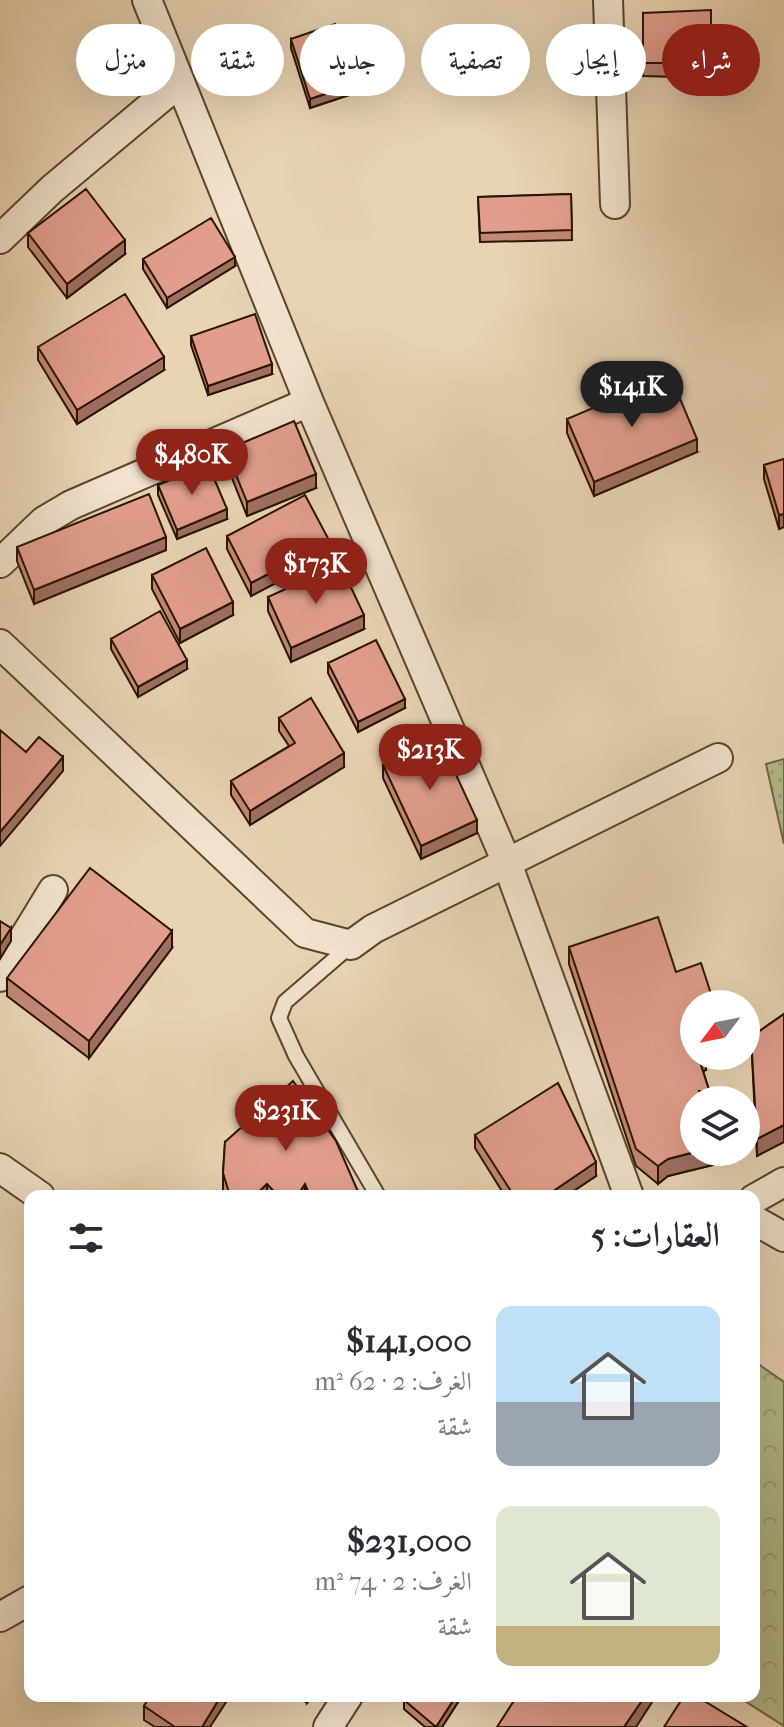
<!DOCTYPE html>
<html lang="ar">
<head>
<meta charset="utf-8">
<style>
  :root { --surface:#fff; --page:#f2f2f3; --text:#2b2b33; --muted:#7c7c81; --accent:#8f2418 }
  body { margin:0; font-family:"IM FELL French Canon",Amiri,serif; background:var(--page); color:var(--text); direction:rtl; height:100vh; display:flex; flex-direction:column; font-size:30px; white-space:nowrap }
  * { box-sizing:border-box; margin:0 }
  p { font-size:26px; color:var(--muted) }
  .icon { flex:none; width:44px; height:44px; fill:none; stroke:currentColor; stroke-width:2; stroke-linecap:round; stroke-linejoin:round }
  .map { position:relative; flex:1; overflow:hidden; direction:ltr }
  .details { position:absolute; left:24px; top:1190px; width:736px; height:512px; display:flex; flex-direction:column; background:var(--surface); border-radius:16px; box-shadow:0 8px 32px #0002; direction:rtl }
  .details>* { flex:none }
  .banner { position:absolute; left:24px; top:24px; width:736px; height:72px; direction:rtl; display:flex; gap:16px }
  .needle { width:52px; rotate:238deg }
  .fabs { position:absolute; left:680px; top:990px; display:grid; gap:16px }
  .fabs a { display:grid; place-items:center; width:80px; height:80px; border-radius:50%; background:var(--surface); box-shadow:0 8px 32px #0002; font-size:40px }
  .price { position:absolute; translate:-50% -68px; padding:0 18px; border-radius:28px; background:var(--accent); color:#fff; font-size:26px; line-height:52px; filter:drop-shadow(0 2px 4px #0008) }
  .price::after { content:''; position:absolute; left:50%; top:48px; width:24px; height:18px; margin-left:-12px; background:inherit; clip-path:polygon(0 0,100% 0,50% 100%) }
  .price.current { background:#222; color:#fff }
  ul { padding:0; list-style:none }
  li { display:flex; align-items:center; gap:24px; height:200px; padding:0 40px }
  li span { display:grid; place-items:center; flex:none; width:224px; height:160px; border-radius:16px; color:#555 }
  li>.icon { margin-inline-start:auto }
  span .icon { width:96px; height:96px; fill:#fffc; stroke-width:1 }
  li b { font-size:34px }
  h2 { display:flex; justify-content:space-between; align-items:center; height:96px; padding:0 40px; font-size:34px }
  .chip { padding:0 28px; border-radius:36px; background:var(--surface); box-shadow:0 8px 32px #0002; font-size:28px; line-height:72px }
  .chip.current { background:var(--accent); color:#fff }
  .map>svg:first-child { display:block }
</style>
</head>
<body>
<div class="map">
<svg width="784" height="1727" viewBox="0 0 784 1727">
  <defs>
    <pattern id="grass-dots" width="8" height="8" patternUnits="userSpaceOnUse" patternTransform="scale(2)"><rect width="8" height="8" fill="#b4bc8d"/><path d="M2 2h.1M6 6h.1" fill="none" stroke="#9ba178" stroke-width="1.8" stroke-linecap="round"/></pattern>
    <pattern id="forest-crowns" width="20" height="18" patternUnits="userSpaceOnUse" patternTransform="scale(2)"><rect width="20" height="18" fill="#b4bc8d"/><path d="M2 6a3 3 0 1 1 6 0M12 15a3 3 0 1 1 6 0" fill="none" stroke="#9ba178"/></pattern>
  </defs>
  <rect width="100%" height="100%" fill="#e8d3b2"/>
  <filter id="stains"><feTurbulence type="fractalNoise" baseFrequency=".0025" numOctaves="4"/><feColorMatrix values="0 0 0 0 .2 0 0 0 0 .09 0 0 0 0 .02 0 0 0 .5 -.17"/></filter>
  <radialGradient id="worn" r=".72"><stop offset=".6" stop-color="#630" stop-opacity="0"/><stop offset="1" stop-color="#630" stop-opacity=".3"/></radialGradient>
  <path fill="url(#grass-dots)" stroke="#6f6846" stroke-width="2" d="M784 759V844L766 764Z"/>
  <path fill="url(#forest-crowns)" stroke="#6f6846" stroke-width="2" d="M754 1361 784 1382V1726L737 1696H754Z"/>
  <g fill="none" stroke-linecap="round" stroke-linejoin="round">
    <g stroke="#5a442c" stroke-width="18">
      <path id="service" d="M351 945 285 1002 279 1018 296 1056 378 1196"/>
    </g>
    <g stroke="#5a442c" stroke-width="32">
      <path id="minor" d="M147 0 309 402 507 863 629 1196
        M608 0 615 204
        M0 239 52 189 180 82
        M0 563 44 521 71 505 309 402
        M0 644 305 933 351 945 373 929 718 758
        M0 977 53 890
        M0 1168 40 1196
        M754 1199 784 1182
        M754 1220 784 1237
        M0 1617 30 1600
        M328 1727 348 1696"/>
    </g>
    <use href="#service" stroke="#f0e2cd" stroke-width="14"/>
    <use href="#minor" stroke="#f0e2cd" stroke-width="28"/>
  </g>
  <path fill="#c28878" stroke="#2a1500" stroke-width="2" d="M643 13 711 41H715V77H697V83H677V77L643 76Z
    M291 39 355 93 310 108 291 48Z
    M571 194 572 240 480 242 478 197Z
    M28 233 125 254 67 298 28 247Z
    M143 259 235 266 167 308 143 269Z
    M191 336 272 374 208 395 191 345Z
    M38 347 164 370 77 424 38 360Z
    M567 419 697 452 594 496 567 433Z
    M226 450 316 488 247 516 226 463Z
    M784 459V527L779 529 764 479V465Z
    M158 485 227 519 177 539 158 495Z
    M227 536 330 555 251 596 227 549Z
    M17 547 166 550 34 604 17 561Z
    M152 575 233 615 180 643 152 589Z
    M268 597 364 629 291 662 268 611Z
    M111 639 187 669 138 697 111 649Z
    M328 663 405 708 358 732 328 673Z
    M279 718 344 767 250 825 231 795V781L289 746 279 731Z
    M383 765 477 833 421 859 383 778Z
    M569 947 676 972 714 1004H694L706 1056V1070L703 1071 710 1093V1100H694L713 1152V1165L668 1176 658 1184 636 1166 569 964Z
    M172 948 89 1058 7 996V978Z
    M784 1014 757 1156 751 1037Z
    M475 1135 596 1176 566 1196H505L475 1148Z
    M225 1142 360 1196H225L223 1190V1173Z
    M298 1696H313L307 1703Z
    M462 1696 442 1727H425L404 1709V1700Z
    M144 1706 210 1727H155L144 1720Z"/>
  <path fill="#9e6f62" stroke="#2a1500" stroke-width="2" d="M355 84V93L310 108V99Z
    M125 240V254L67 298V284Z
    M235 257V266L167 308V298Z
    M164 357V370L77 424V410Z
    M272 364V374L208 395V386Z
    M697 439V452L594 496V482Z
    M316 474V488L247 516V502Z
    M227 509V519L177 539V530Z
    M784 514V527L779 529V515Z
    M166 537V550L34 604V590Z
    M330 542V555L251 596V583Z
    M233 602V615L180 643V629Z
    M364 615V629L291 662V648Z
    M187 660V669L138 697V687Z
    M405 699V708L358 732V722Z
    M344 753V767L250 825V811Z
    M63 757V771L0 846V832Z
    M477 820V833L421 859V846Z
    M11 928V941L0 959V945Z
    M172 931V948L89 1058V1041Z
    M698 1056H706V1070L698 1073Z
    M784 1125V1142L757 1156V1139Z
    M695 1152H713V1165L668 1176 658 1184V1166L668 1159Z
    M596 1162V1176L566 1196H546Z
    M267 1184V1196H254Z
    M305 1184V1196H297Z
    M221 1696H230L210 1727H202Z
    M307 1696H313L307 1703Z
    M456 1696H462L442 1727H436Z
    M645 1696H656L636 1727H624Z"/>
  <path fill="#e19e8c" stroke="#2a1500" stroke-width="2" d="M711 10V41H715V63H697V70L677 69V63H643V13Z
    M335 24 355 84 310 99 291 39Z
    M86 189 125 240 67 284 28 233Z
    M571 194 572 230 480 233 478 197Z
    M211 218 235 257 167 298 143 259Z
    M125 294 164 357 77 410 38 347Z
    M255 314 272 364 208 386 191 336Z
    M670 375 697 439 594 482 567 419Z
    M294 421 316 474 247 502 226 450Z
    M784 459V514L779 515 764 465Z
    M208 464 227 509 177 530 158 485Z
    M149 494 166 537 34 590 17 547Z
    M305 495 330 542 251 583 227 536Z
    M206 548 233 602 180 629 152 575Z
    M340 564 364 615 291 648 268 597Z
    M160 611 187 660 138 687 111 639Z
    M376 640 405 699 358 722 328 663Z
    M311 698 344 753 250 811 231 781 295 743 279 718Z
    M0 730 26 752 39 737 63 757 0 832Z
    M439 738 477 820 421 846 383 765Z
    M90 868 172 931 89 1041 7 978Z
    M658 917 676 972 701 963 714 1003 711 1004H694V1056H698L710 1093 699 1091 701 1100H694V1152H695L668 1159 658 1166 636 1149 569 947Z
    M0 921 11 928 0 945Z
    M784 1014V1125L757 1139 751 1037Z
    M293 1081 336 1141 360 1196H310L305 1184 297 1196H278L267 1184 254 1196H230L223 1173 225 1142Z
    M558 1083 596 1162 546 1196H514L475 1135Z
    M150 1696H221L202 1727H175L144 1706Z
    M407 1696H456L436 1727 404 1700Z
    M517 1696H645L624 1727H497Z
    M684 1696H696L747 1727H664Z"/>
  <rect width="100%" height="100%" filter="url(#stains)"/>
  <rect width="100%" height="100%" fill="url(#worn)"/>
</svg>
<div class="fabs">
<a><svg class="needle" viewBox="-14 -14 28 28"><path d="M0-13l5 13h-10z" fill="#e53935"/><path d="M0 13l5-13h-10z" fill="#7c7c81"/></svg></a>
<a><svg class="icon" aria-label="layers" viewBox="0 0 24 24"><path d="M12 4l9 5-9 5-9-5zM3 14l9 5 9-5"/></svg></a>
</div>
<b class="price current" style="left:632px;top:429px">$141K</b>
<b class="price" style="left:192px;top:497px">$480K</b>
<b class="price" style="left:316px;top:606px">$173K</b>
<b class="price" style="left:430px;top:792px">$213K</b>
<b class="price" style="left:286px;top:1153px">$231K</b>
<div class="banner">
<a class="chip current">شراء</a>
<a class="chip">إيجار</a>
<a class="chip">تصفية</a>
<a class="chip">جديد</a>
<a class="chip">شقة</a>
<a class="chip">منزل</a>
</div>
<section class="details">
<h2>العقارات: 5<svg class="icon" aria-label="filters" viewBox="0 0 24 24"><path d="M4 7h16M4 17h16"/><circle cx="9" cy="7" r="2"/><circle cx="15" cy="17" r="2"/></svg></h2>
<ul>
<li><span style="background:linear-gradient(#bfe0f5 60%,#9aa5b1 0)"><svg class="icon" aria-label="home" viewBox="0 0 24 24"><path d="M3 11l9-7 9 7M6 9v11h12V9"/></svg></span><div><b>$141,000</b><p>الغرف: 2 · 62 m²</p><p>شقة</p></div></li>
<li><span style="background:linear-gradient(#dfe7d0 75%,#c2b280 0)"><svg class="icon" aria-label="home" viewBox="0 0 24 24"><path d="M3 11l9-7 9 7M6 9v11h12V9"/></svg></span><div><b>$231,000</b><p>الغرف: 2 · 74 m²</p><p>شقة</p></div></li>
</ul>
</section>
</div>
</body>
</html>
